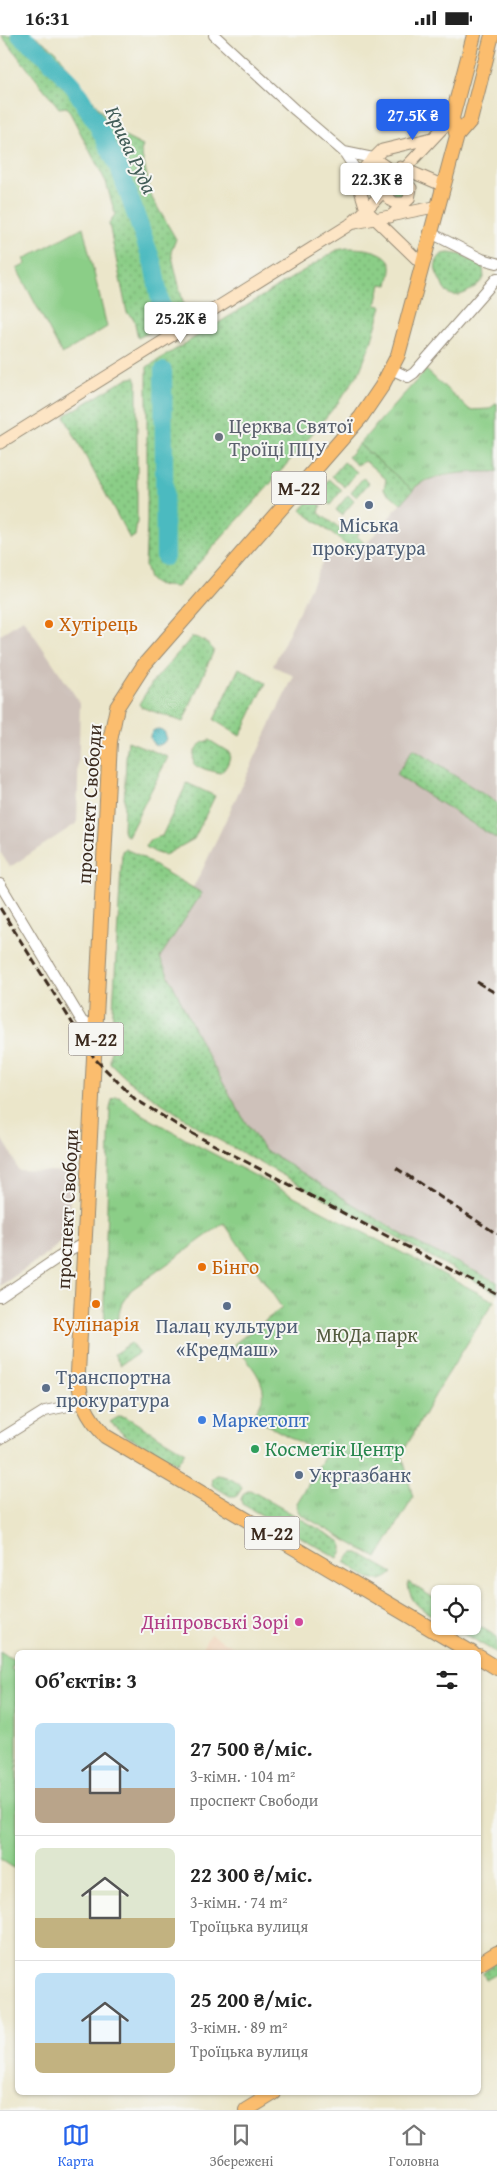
<!DOCTYPE html>
<html lang="uk">
<head>
<meta charset="utf-8">
<style>
  :root { --surface:#fff; --page:#f6f6f6; --text:#222; --muted:#767676; --line:#e0e0e0; --accent:#2563eb }
  body { margin:0; font-family:"Gentium Book Plus",serif; background:var(--page); color:var(--text); height:100vh; display:flex; flex-direction:column; font-size:19px; white-space:nowrap }
  * { box-sizing:border-box; margin:0 }
  p { font-size:16px; color:var(--muted) }
  .icon { flex:none; width:28px; height:28px; fill:none; stroke:currentColor; stroke-width:2; stroke-linecap:round; stroke-linejoin:round }
  .map { position:relative; flex:1; overflow:hidden }
  .drawer { position:absolute; left:15px; top:1615px; width:466px; height:445px; display:flex; flex-direction:column; background:var(--surface); border-radius:8px; box-shadow:0 1px 4px #0004 }
  .drawer>* { flex:none }
  .tools { position:absolute; left:431px; top:1550px; display:grid; gap:10px }
  .tools a { display:grid; place-items:center; width:50px; height:50px; border-radius:8px; background:var(--surface); box-shadow:0 1px 4px #0004; font-size:25px }
  .price { position:absolute; translate:-50% -42px; padding:0 11px; border-radius:5px; background:#fff; color:#222; font-size:16px; line-height:32px; filter:drop-shadow(0 1px 2px #0008) }
  .price::after { content:''; position:absolute; left:50%; top:30px; width:15px; height:11px; margin-left:-8px; background:inherit; clip-path:polygon(0 0,100% 0,50% 100%) }
  .price.on { background:var(--accent); color:#fff }
  ul { padding:0; list-style:none }
  li { display:flex; align-items:center; gap:15px; height:125px; padding:0 20px }
  li+li { border-top:1px solid var(--line) }
  li span { display:grid; place-items:center; flex:none; width:140px; height:100px; border-radius:8px; color:#555 }
  li>.icon { margin-inline-start:auto }
  span .icon { width:60px; height:60px; fill:#fffc; stroke-width:1 }
  li b { font-size:21px }
  h2 { display:flex; justify-content:space-between; align-items:center; height:60px; padding:0 20px; font-size:21px }
  .status { display:flex; justify-content:space-between; align-items:center; height:35px; padding:0 25px; background:var(--surface); direction:ltr }
  .status svg { height:14px; fill:currentColor }
  .tab-bar { display:flex; justify-content:space-around; align-items:center; height:70px; border-top:1px solid var(--line); background:var(--surface); font-size:14px; color:var(--muted) }
  .tab-bar a { display:grid; justify-items:center; gap:2px }
  .tab-bar .on { color:var(--accent) }
  .map>svg:first-child { display:block }
</style>
</head>
<body>
<div class="status"><b>16:31</b><svg viewBox="0 0 49 12"><path d="M0 12V9h3v3zM5 12V6h3v6zM10 12V3h3v9zM15 12V0h3v12zM26 1h20v11H26zM47 4h2v5h-2z"/></svg></div>
<div class="map">
<svg width="497" height="2075" viewBox="0 0 497 2075">
  <defs>
    <pattern id="grass-dots" width="8" height="8" patternUnits="userSpaceOnUse" patternTransform="scale(1.25)"><rect width="8" height="8" fill="#8bce87"/><path d="M2 2h.1M6 6h.1" fill="none" stroke="#73a76e" stroke-width="1.8" stroke-linecap="round"/></pattern>
    <pattern id="park-tufts" width="24" height="20" patternUnits="userSpaceOnUse" patternTransform="scale(1.25)"><rect width="24" height="20" fill="#8bce87"/><path d="M3 7l-1-3M5 7V3M7 7l1-3M15 17l-1-3M17 17v-4M19 17l1-3" fill="none" stroke="#73a76e"/></pattern>
    <pattern id="water-ripples" width="26" height="14" patternUnits="userSpaceOnUse" patternTransform="scale(1.25)"><rect width="26" height="14" fill="#4bbac0"/><path d="M2 4q2-2 4 0t4 0M15 11q2-2 4 0t4 0" fill="none" stroke="#40979b"/></pattern>
  </defs>
  <rect width="100%" height="100%" fill="#f6f6f2"/>
  <filter id="ink" filterUnits="userSpaceOnUse"><feTurbulence type="fractalNoise" baseFrequency=".02" numOctaves="2"/><feDisplacementMap in="SourceGraphic" scale="10" xChannelSelector="R" yChannelSelector="G"/><feConvolveMatrix kernelMatrix="1 2 1 2 8 2 1 2 1" color-interpolation-filters="sRGB"/></filter>
  <filter id="wash" filterUnits="userSpaceOnUse"><feTurbulence type="fractalNoise" baseFrequency=".0096" numOctaves="4" result="noise"/><feDisplacementMap in="SourceGraphic" scale="20" xChannelSelector="R" yChannelSelector="G"/><feGaussianBlur stdDeviation="1.12" result="paint"/><feColorMatrix in="noise" values="0 0 0 0 0 0 0 0 0 0 0 0 0 0 0 0 0 1.4 0 .05"/><feComposite in="paint" operator="in"/></filter>
  <g filter="url(#wash)">
    <rect width="100%" height="100%" fill="#ebe6ca"/>
    <path fill="#f1d5bd" d="M210 1599 242 1617H200Z"/>
    <path fill="#cec1ba" d="M474 436 497 437V1246L411 1205 264 1114 247 1090 205 1016 160 922 201 858 193 852 200 840 279 671 294 641 273 631 327 517 363 513 416 451 432 444Z
      M23 584 80 668 77 788 10 832 0 817V600Z
      M0 1100 10 1116 18 1135 72 1137 67 1202 48 1218 0 1251Z"/>
    <path fill="url(#grass-dots)" stroke="#637c52" d="M1 0H34L56 16 117 98 143 111 141 116 152 163 176 204 171 217 185 276 176 284 138 303 134 284 127 278 109 189 115 179 106 147 67 72 59 73Z
      M393 156a7 7 0 1 1 14 0a7 7 0 1 1-14 0Z
      M347 213C359 213 387 214 391 230 392 236 389 244 388 250L381 249 376 270 382 271 371 308 359 338 337 369 265 455 177 552 164 551 155 549 149 544 145 531 147 487V332L337 215Z
      M449 218 463 220 483 233 484 243C477 252 455 270 444 254 443 252 442 249 441 247 435 236 432 229 442 219Z
      M135 342 137 346V487L135 501 130 504 65 383 66 380 126 344Z
      M359 409 413 455 401 469 384 454 386 444 365 426 357 430 348 422Z
      M344 427 357 437 345 452 332 441Z
      M363 443 369 448 357 462 351 457Z
      M329 444 342 455 330 470 317 459Z
      M348 460 354 466 342 480 336 475Z
      M312 463 321 470 319 478 342 496 350 491 359 498 357 501 366 510 363 513 353 515 301 475Z
      M192 602C201 602 208 609 214 615L183 687 141 672 139 669 152 648Z
      M239 633 266 648 240 701 214 685Z
      M209 705 230 718C230 726 226 734 220 738L196 732 194 730C191 717 197 709 209 705Z
      M128 706 168 722 128 801 124 799 123 794 126 724Z
      M413 714 497 768V804L396 740Z
      M187 748 215 761 194 804 165 820 156 818 146 812C148 804 155 803 162 801Z
      M125 814 141 821 158 833 202 858 160 922 161 925 205 1016 247 1090 264 1114 411 1205 497 1247V1258L208 1099 130 1047 110 1028 122 816Z
      M131 1308 139 1318 120 1330 114 1319Z
      M120 1381 126 1382 185 1417 177 1429 128 1402 110 1387Z
      M217 1440C225 1440 238 1447 242 1453L237 1461H230L212 1450 213 1443Z
      M250 1455 340 1506 342 1509V1516L338 1523 242 1469 241 1464 244 1458Z
      M354 1518H359L393 1538C376 1555 361 1537 345 1527L349 1521Z
      M408 1547 440 1567V1585C423 1575 409 1569 408 1547Z
      M473 1587 497 1602V1618L451 1591H472Z
      M497 1926V1939L486 1945 483 1938Z"/>
    <path fill="url(#park-tufts)" stroke="#637c52" d="M426 335 470 375 489 374 497 368V437C478 436 424 438 413 455L359 409Z
      M115 1062H119L143 1080 189 1106 494 1266 438 1355 402 1419 413 1463 377 1523 300 1479 297 1474V1468L325 1421 252 1382C255 1377 260 1371 262 1365 269 1346 244 1323 234 1309L282 1273 224 1188 131 1255 122 1268 116 1289 110 1293 105 1288 104 1268 110 1074 112 1065Z"/>
    <path fill="#8bce87" stroke="#637c52" d="M83 192 107 292 62 319 17 234 26 229 24 224Z
      M0 1616 15 1626 11 1634 17 1638V1835L0 1824Z"/>
    <path fill="url(#water-ripples)" stroke="#43726f" d="M150 702a8 8 0 1 1 16 0a8 8 0 1 1-16 0Z"/>
    <g fill="none" stroke-linecap="round" stroke-linejoin="round">
      <path stroke="#4bbac0" stroke-width="18" d="M20 0 47 22 74 52 97 89 120 135 153 229 161 271
        M163 336 165 522"/>
    </g>
  </g>
  <g filter="url(#ink)">
    <g fill="none" stroke-linecap="round" stroke-linejoin="round">
      <g stroke="#938874" stroke-width="12">
        <path id="tertiary" d="M214 0 295 75 344 117 361 143
          M344 117 373 123
          M431 198 482 224 497 228
          M391 334 408 342 414 338 497 243
          M0 849 83 988 96 989
          M0 1262 59 1222 86 1207
          M0 1404 45 1376 82 1368"/>
      </g>
      <g stroke="#938874" stroke-width="13">
        <path id="secondary" d="M373 123 398 140 411 153 409 164 390 182
          M400 132 444 151
          M390 148C385 156 386 164 395 168H403
          M350 189 439 171
          M423 230 366 175 360 155 365 132 382 115 432 103
          M0 408 349 190 366 175 452 83"/>
      </g>
      <g stroke="#938874" stroke-width="16">
        <path id="trunk" d="M457 101 452 83 474 0
          M472 1618 105 1401C86 1380 80 1367 78 1338L110 706 117 672 144 630 361 382 382 351 398 320 457 101 470 86 492 0
          M479 1622 497 1633
          M479 1929 497 1918
          M246 2075 274 2058"/>
      </g>
      <use href="#tertiary" stroke="#fff" stroke-width="10"/>
      <use href="#secondary" stroke="#fde5c5" stroke-width="11"/>
      <use href="#trunk" stroke="#fbbd6e" stroke-width="14"/>
      <path stroke="#3b2a1e" stroke-width="3" stroke-dasharray="8 4" stroke-linecap="butt" d="M0 873 95 1024 135 1064 182 1093 497 1259
        M477 947 497 959
        M396 1133 497 1199"/>
    </g>
  </g>
  <circle fill="#6b7280" stroke="#f6f6f2" stroke-width="2" cx="219" cy="402" r="5"/>
  <g fill="#5c6f8a" stroke="#f6f6f2" stroke-width="2">
    <circle cx="369" cy="470" r="5"/>
    <circle cx="227" cy="1271" r="5"/>
    <circle cx="46" cy="1353" r="5"/>
    <circle cx="299" cy="1440" r="5"/>
  </g>
  <g fill="#e8710a" stroke="#f6f6f2" stroke-width="2">
    <circle cx="49" cy="589" r="5"/>
    <circle cx="202" cy="1232" r="5"/>
    <circle cx="96" cy="1269" r="5"/>
  </g>
  <circle fill="#3f7fe0" stroke="#f6f6f2" stroke-width="2" cx="202" cy="1385" r="5"/>
  <circle fill="#2e9e5b" stroke="#f6f6f2" stroke-width="2" cx="255" cy="1414" r="5"/>
  <circle fill="#d1479c" stroke="#f6f6f2" stroke-width="2" cx="299" cy="1587" r="5"/>
  <g text-anchor="middle" stroke-width="4" stroke-linejoin="round" paint-order="stroke">
    <g fill="#f6f6f2" stroke="#73675e" stroke-width="1">
      <rect x="271.5" y="436.5" width="55" height="33" rx="4"/>
      <rect x="68.5" y="987.5" width="55" height="33" rx="4"/>
      <rect x="244.5" y="1481.5" width="55" height="33" rx="4"/>
    </g>
    <g font-size="19" font-weight="bold" fill="#3b2a1e">
      <text x="299" y="460">М-22</text>
      <text x="96" y="1011">М-22</text>
      <text x="272" y="1505">М-22</text>
    </g>
    <g font-size="20" fill="#5b616d" stroke="#f6f6f2" text-anchor="start">
      <text x="229" y="398">Церква Святої<tspan x="229" dy="23">Троїці ПЦУ</tspan></text>
    </g>
    <g font-size="20" fill="#4e5e75" stroke="#f6f6f2">
      <text x="369" y="497">Міська<tspan x="369" dy="23">прокуратура</tspan></text>
      <text x="227" y="1298">Палац культури<tspan x="227" dy="23">«Кредмаш»</tspan></text>
      <text x="56" y="1349" text-anchor="start">Транспортна<tspan x="56" dy="23">прокуратура</tspan></text>
      <text x="309" y="1447" text-anchor="start">Укргазбанк</text>
    </g>
    <g font-size="20" fill="#c56008" stroke="#f6f6f2" text-anchor="start">
      <text x="59" y="596">Хутірець</text>
      <text x="212" y="1239">Бінго</text>
      <text x="96" y="1296" text-anchor="middle">Кулінарія</text>
    </g>
    <g font-size="20" fill="#3b2a1e" stroke="#f6f6f2">
      <text transform="translate(89 769) rotate(-86)" y="7">проспект Свободи</text>
      <text transform="translate(67 1174) rotate(-87)" y="7">проспект Свободи</text>
    </g>
    <g font-size="20" fill="#535b3e" stroke="#f6f6f2">
      <text x="367" y="1307">МЮДа парк</text>
    </g>
    <g font-size="20" fill="#366cbe" stroke="#f6f6f2" text-anchor="start">
      <text x="212" y="1392">Маркетопт</text>
    </g>
    <g font-size="20" fill="#27864d" stroke="#f6f6f2" text-anchor="start">
      <text x="265" y="1421">Косметік Центр</text>
    </g>
    <g font-size="20" fill="#b23c85" stroke="#f6f6f2" text-anchor="end">
      <text x="289" y="1594">Дніпровські Зорі</text>
    </g>
    <g font-size="21" font-style="italic" fill="#415c57" stroke="#f6f6f2">
      <text transform="translate(131 115) rotate(65)" y="7">Крива Руда</text>
    </g>
  </g>
</svg>
<div class="tools">
<a><svg class="icon" aria-label="locate" viewBox="0 0 24 24"><circle cx="12" cy="12" r="6"/><path d="M12 2v4M12 18v4M2 12h4M18 12h4"/></svg></a>
</div>
<b class="price on" style="left:413px;top:106px">27.5K ₴</b>
<b class="price" style="left:377px;top:170px">22.3K ₴</b>
<b class="price" style="left:181px;top:309px">25.2K ₴</b>
<section class="drawer">
<h2>Об’єктів: 3<svg class="icon" aria-label="filters" viewBox="0 0 24 24"><path d="M4 7h16M4 17h16"/><circle cx="9" cy="7" r="2"/><circle cx="15" cy="17" r="2"/></svg></h2>
<ul>
<li><span style="background:linear-gradient(#bfe0f5 65%,#b9a48a 0)"><svg class="icon" aria-label="home" viewBox="0 0 24 24"><path d="M3 11l9-7 9 7M6 9v11h12V9"/></svg></span><div><b>27 500 ₴/міс.</b><p>3-кімн. · 104 m²</p><p>проспект Свободи</p></div></li>
<li><span style="background:linear-gradient(#dfe7d0 70%,#c2b280 0)"><svg class="icon" aria-label="home" viewBox="0 0 24 24"><path d="M3 11l9-7 9 7M6 9v11h12V9"/></svg></span><div><b>22 300 ₴/міс.</b><p>3-кімн. · 74 m²</p><p>Троїцька вулиця</p></div></li>
<li><span style="background:linear-gradient(#bfe0f5 70%,#c2b280 0)"><svg class="icon" aria-label="home" viewBox="0 0 24 24"><path d="M3 11l9-7 9 7M6 9v11h12V9"/></svg></span><div><b>25 200 ₴/міс.</b><p>3-кімн. · 89 m²</p><p>Троїцька вулиця</p></div></li>
</ul>
</section>
</div>
<nav class="tab-bar">
<a class="on"><svg class="icon" aria-label="map" viewBox="0 0 24 24"><path d="M3 6l6-2 6 2 6-2v14l-6 2-6-2-6 2zM9 4v14M15 6v14"/></svg>Карта</a>
<a><svg class="icon" aria-label="saved" viewBox="0 0 24 24"><path d="M7 4h10v16l-5-4-5 4z"/></svg>Збережені</a>
<a><svg class="icon" aria-label="home" viewBox="0 0 24 24"><path d="M3 11l9-7 9 7M6 9v11h12V9"/></svg>Головна</a>
</nav>
</body>
</html>
